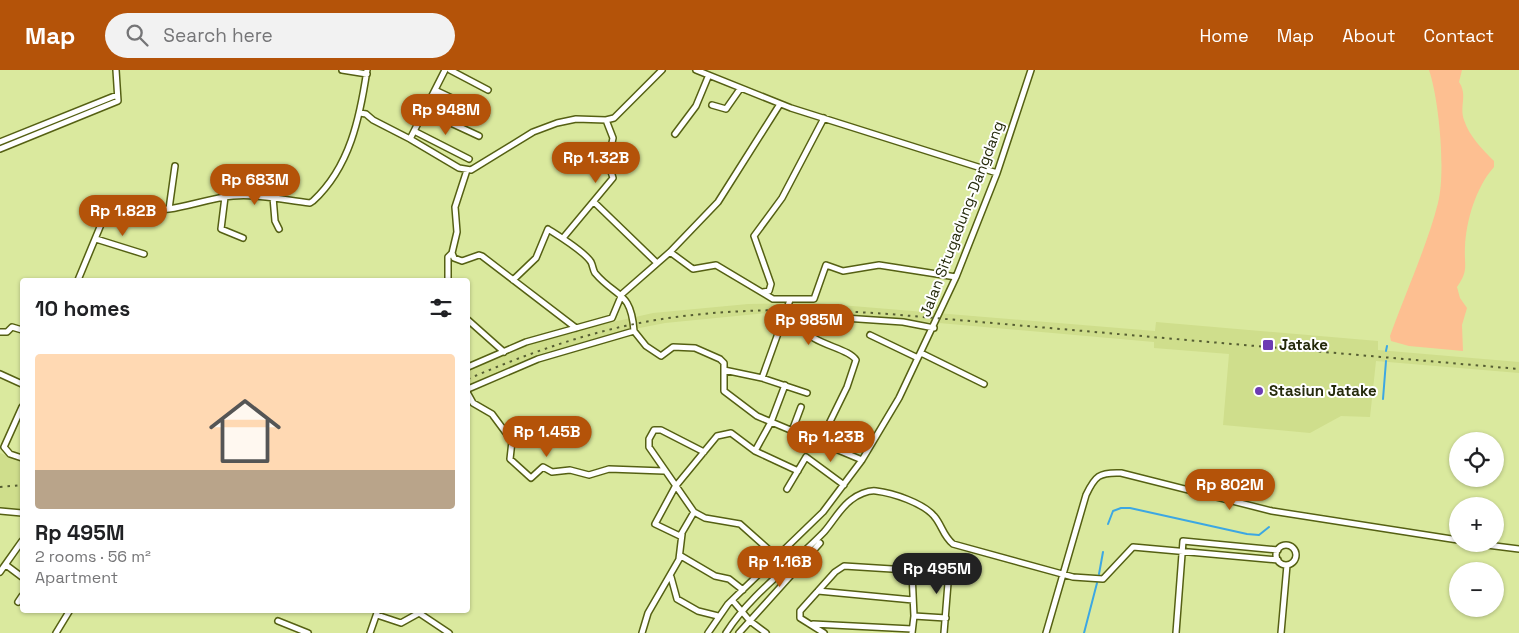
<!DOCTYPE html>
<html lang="en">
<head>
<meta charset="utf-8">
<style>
  :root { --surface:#fff; --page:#f2f2f2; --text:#202124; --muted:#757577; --line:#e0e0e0; --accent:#b45309 }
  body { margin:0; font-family:"Space Grotesk",sans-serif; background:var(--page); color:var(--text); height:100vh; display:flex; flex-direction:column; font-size:19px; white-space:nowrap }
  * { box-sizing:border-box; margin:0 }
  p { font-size:16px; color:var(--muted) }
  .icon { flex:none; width:28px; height:28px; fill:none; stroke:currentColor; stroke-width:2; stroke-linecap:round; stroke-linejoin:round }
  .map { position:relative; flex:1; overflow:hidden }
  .details { position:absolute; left:20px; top:208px; width:450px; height:335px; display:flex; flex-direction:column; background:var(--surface); border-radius:5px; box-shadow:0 1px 4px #0004 }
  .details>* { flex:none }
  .fabs { position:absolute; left:1449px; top:362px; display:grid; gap:10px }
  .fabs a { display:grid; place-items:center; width:55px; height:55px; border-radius:50%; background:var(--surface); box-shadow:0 1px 4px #0004; font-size:25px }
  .price { position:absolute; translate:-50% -42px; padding:0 11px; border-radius:18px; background:var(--accent); color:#fff; font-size:16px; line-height:32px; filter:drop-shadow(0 1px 2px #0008) }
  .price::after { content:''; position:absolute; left:50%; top:30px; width:15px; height:11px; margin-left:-8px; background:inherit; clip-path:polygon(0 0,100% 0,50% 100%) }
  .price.selected { background:#222; color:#fff }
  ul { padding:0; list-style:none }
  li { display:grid; align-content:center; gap:10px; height:265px; padding:0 15px }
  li+li { border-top:1px solid var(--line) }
  li span { display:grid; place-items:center; height:155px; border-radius:5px; color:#555 }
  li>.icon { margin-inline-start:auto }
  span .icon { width:90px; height:90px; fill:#fffc; stroke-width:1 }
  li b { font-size:21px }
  h2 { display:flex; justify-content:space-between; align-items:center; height:60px; padding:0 15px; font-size:21px }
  header { display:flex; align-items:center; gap:30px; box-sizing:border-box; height:70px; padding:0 25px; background:var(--accent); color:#fff }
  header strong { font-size:24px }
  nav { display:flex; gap:28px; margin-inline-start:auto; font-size:18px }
  .search { width:350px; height:45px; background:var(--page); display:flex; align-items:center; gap:12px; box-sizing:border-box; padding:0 18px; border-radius:28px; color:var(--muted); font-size:19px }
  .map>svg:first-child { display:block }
</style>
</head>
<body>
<header>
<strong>Map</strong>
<div class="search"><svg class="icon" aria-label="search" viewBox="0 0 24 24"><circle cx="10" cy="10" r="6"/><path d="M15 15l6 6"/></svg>Search here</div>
<nav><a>Home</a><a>Map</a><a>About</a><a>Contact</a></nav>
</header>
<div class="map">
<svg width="1519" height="563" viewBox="0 0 1519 563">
  <rect width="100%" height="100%" fill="#dae99e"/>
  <path fill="#cfde8c" d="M816 233 1155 261 1156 252 1378 271V280L1519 292V303L1376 291 1370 347 1341 346 1310 363 1223 355 1229 284 1154 278V272L849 245 776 242 665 253 619 262 536 285 468 317V300L533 273 582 259 653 243 748 234Z
    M0 383 22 391V442L0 444Z"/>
  <path fill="#fdbf91" d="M1429 0H1462L1459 12C1468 25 1459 36 1464 50 1469 66 1482 79 1494 91V97C1476 117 1466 151 1465 177 1464 196 1469 200 1457 217L1460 228 1467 238 1462 255 1463 281 1409 276 1391 271 1390 266C1405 224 1427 176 1438 133 1446 102 1439 29 1429 0Z"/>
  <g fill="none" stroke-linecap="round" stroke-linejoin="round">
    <path stroke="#3ca7e3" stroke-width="2" d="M1386 281 1387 276
      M1383 329 1386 291
      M1108 454 1113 441 1121 438H1130L1247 464 1259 465 1269 457
      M1099 504 1103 482
      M1084 563 1097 513"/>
    <g stroke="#556013" stroke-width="8">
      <path id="street" d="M342 0 367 4
        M450 0 488 20
        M696 0 791 38 997 103
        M435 20 486 44
        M712 35 726 39 740 19
        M425 41 479 66
        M360 43 366 44 373 50 410 69 459 98 471 100 533 62 557 53 576 49 606 50 614 48 662 0
        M414 61 469 89
        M675 64 696 36 708 7
        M410 69 445 0
        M0 72 117 25
        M0 79 118 31 116 0
        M225 127 221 159 243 168
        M273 127 275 151 279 159
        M594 132 657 193
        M169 139 175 96
        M563 168 613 108 608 92 613 68 606 50
        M96 169 144 184
        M670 182 693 199 716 195 773 229H814L826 195 843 201 879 195 956 207
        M452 183 454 188 462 191 479 185 482 186 576 258
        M78 210 107 140 115 133C133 132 149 141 169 139 190 136 211 128 233 126 259 124 284 130 310 133L313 131C350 97 360 47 367 0
        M448 210V187L452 183 457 162 455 137 467 100
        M513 210 536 188 548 159C559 166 584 181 591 192 593 196 593 200 595 203 616 228 631 220 634 261
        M763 222 769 221 771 214 754 166 782 128 824 48
        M790 230 762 308 807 323
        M785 244 903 252 934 258
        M802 246 801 255C810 275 848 277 856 290L847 317 820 372
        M468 250 504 282
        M0 262H7L12 257 22 260
        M870 265 918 288
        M921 283 984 314
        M468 297 526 272 612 248 622 224 670 182 718 132 780 34
        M724 300 762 308
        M0 304 22 314
        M468 319 538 289 634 261 646 276 661 286 673 277 695 278 720 289 724 293V321L757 346 862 390
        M468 324 473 333 492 344 512 371 510 389 531 408 543 397 552 402 570 400 589 405 609 399 664 401
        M22 337 4 377 10 384 22 388
        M792 361 801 337
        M755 381 771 352 785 315
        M704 382 661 360H654L649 369V377L694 442 705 448 740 454 776 486
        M787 419 806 387 844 415
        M0 441 22 443
        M694 442 680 466 655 454 675 417 717 366 731 363 755 381 798 401
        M1479 474 1519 479
        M1276 485a10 10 0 1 1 20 0a10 10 0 1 1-20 0Z
        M679 489 682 464
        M6 495 22 507
        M0 502 22 471
        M671 507 677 529 698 541 718 546
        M818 521 913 530
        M733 531 750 551 766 563
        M18 532 22 526
        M377 545 401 553 419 543 449 563
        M914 546 946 548
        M278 551 308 563
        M813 554 912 559
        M56 563 70 540
        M370 563 378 540
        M642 563 648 543 681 486 715 506 729 509 743 520
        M708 563 728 534 823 442 862 390 899 328 956 207 997 103 1031 0
        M726 563C750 525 793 494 824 462 833 452 840 438 851 430 857 425 868 420 876 421 893 423 923 433 934 446 942 455 943 466 953 474L1073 507 1103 509 1133 477 1278 490
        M739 563 820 473
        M824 563 800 548V541L835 502 844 496 908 500 912 503 914 546 912 563
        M944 563 950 488
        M1046 563 1086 425C1095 406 1099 402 1121 403L1272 441 1458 470
        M1176 563 1183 471 1278 480
        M1281 563 1287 495"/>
    </g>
    <use href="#street" stroke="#fff" stroke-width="5"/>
    <path stroke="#555d32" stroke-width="2" stroke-dasharray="2.5 5" stroke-linecap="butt" d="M468 309C519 287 571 268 625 256 711 237 802 238 889 244L1519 299
      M0 417 22 415"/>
  </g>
  <g fill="#6c3bb3" stroke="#fff" stroke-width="2">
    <rect x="1262" y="269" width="12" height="12" rx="2.5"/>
    <circle cx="1259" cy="321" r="5"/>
  </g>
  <g text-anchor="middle" stroke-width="4" stroke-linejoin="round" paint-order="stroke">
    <g font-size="15" fill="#252a0b" stroke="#fff">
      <text transform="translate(962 149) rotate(-69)" y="5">Jalan Situgadung-Dangdang</text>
    </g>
    <g font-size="15" font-weight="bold" fill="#252a0b" stroke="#fff" text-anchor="start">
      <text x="1279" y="280">Jatake</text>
      <text x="1269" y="326">Stasiun Jatake</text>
    </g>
  </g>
</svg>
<div class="fabs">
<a><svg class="icon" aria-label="locate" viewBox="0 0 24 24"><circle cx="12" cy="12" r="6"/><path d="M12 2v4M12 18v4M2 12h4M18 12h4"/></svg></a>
<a>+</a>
<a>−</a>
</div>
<b class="price" style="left:446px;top:66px">Rp 948M</b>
<b class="price" style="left:596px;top:114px">Rp 1.32B</b>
<b class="price" style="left:255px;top:136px">Rp 683M</b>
<b class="price" style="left:123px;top:167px">Rp 1.82B</b>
<b class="price" style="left:809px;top:276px">Rp 985M</b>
<b class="price" style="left:547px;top:388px">Rp 1.45B</b>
<b class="price" style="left:831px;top:393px">Rp 1.23B</b>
<b class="price" style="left:1230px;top:441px">Rp 802M</b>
<b class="price" style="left:780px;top:518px">Rp 1.16B</b>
<b class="price selected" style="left:937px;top:525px">Rp 495M</b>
<section class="details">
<h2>10 homes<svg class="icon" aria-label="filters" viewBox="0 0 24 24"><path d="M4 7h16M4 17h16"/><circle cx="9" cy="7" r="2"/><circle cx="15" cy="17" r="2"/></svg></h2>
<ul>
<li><span style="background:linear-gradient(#ffd9b3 75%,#b9a48a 0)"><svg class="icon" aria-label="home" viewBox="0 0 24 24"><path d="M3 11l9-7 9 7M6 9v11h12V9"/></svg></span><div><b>Rp 495M</b><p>2 rooms · 56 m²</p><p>Apartment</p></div></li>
</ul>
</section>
</div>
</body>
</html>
